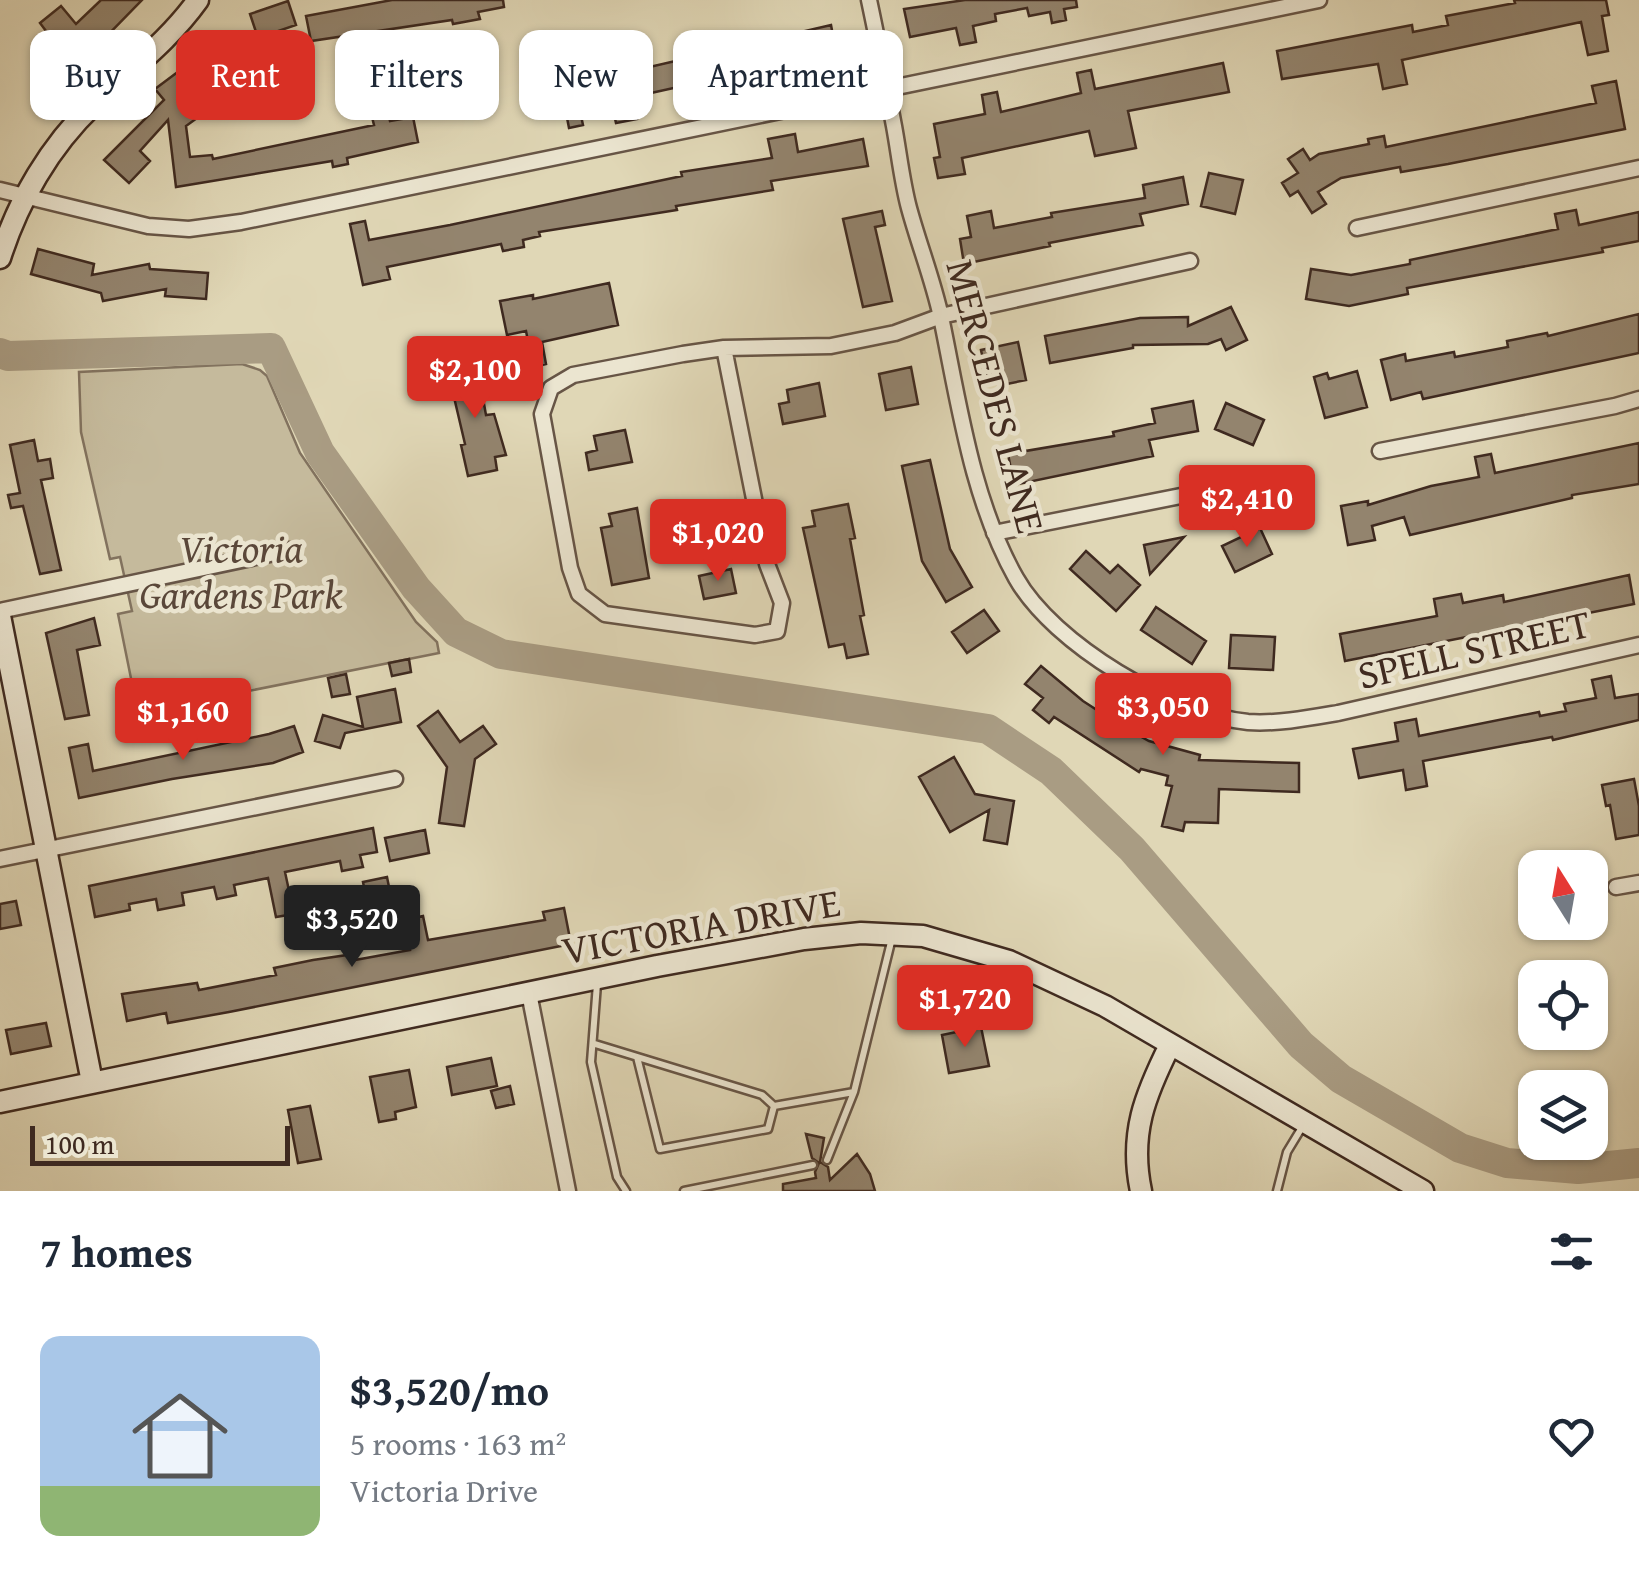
<!DOCTYPE html>
<html lang="en">
<head>
<meta charset="utf-8">
<style>
  :root { --surface:#fff; --page:#f6f6f7; --text:#1f2937; --muted:#747a83; --accent:#d93025 }
  body { margin:0; font-family:"Gentium Book Plus",serif; background:var(--page); color:var(--text); height:100vh; display:flex; flex-direction:column; font-size:38px; white-space:nowrap }
  * { box-sizing:border-box; margin:0 }
  p { font-size:32px; color:var(--muted) }
  .icon { flex:none; width:55px; height:55px; fill:none; stroke:currentColor; stroke-width:2; stroke-linecap:round; stroke-linejoin:round }
  .map { position:relative; height:1191px; overflow:hidden }
  .panel { display:flex; flex-direction:column; background:var(--surface); flex:1 }
  .panel>* { flex:none }
  .top-card { position:absolute; left:30px; top:30px; width:1000px; height:90px; display:flex; gap:20px }
  .needle { width:65px; rotate:349deg }
  .controls { position:absolute; left:1518px; top:850px; display:grid; gap:20px }
  .controls a { display:grid; place-items:center; width:90px; height:90px; border-radius:20px; background:var(--surface); box-shadow:0 2px 8px #0004; font-size:50px }
  .scale { position:absolute; left:30px; bottom:25px; width:260px; box-sizing:border-box; padding-left:10px; border:5px solid #3f2a20; border-top:0; font-size:28px; line-height:35px; white-space:nowrap; color:#3f2a20; -webkit-text-stroke:8px #ebe5d0; paint-order:stroke }
  .price { position:absolute; translate:-50% -85px; padding:0 22px; border-radius:10px; background:var(--accent); color:#fff; font-size:32px; line-height:65px; filter:drop-shadow(0 2px 5px #0008) }
  .price::after { content:''; position:absolute; left:50%; top:60px; width:30px; height:22px; margin-left:-15px; background:inherit; clip-path:polygon(0 0,100% 0,50% 100%) }
  .price.active { background:#222; color:#fff }
  ul { padding:0; list-style:none }
  li { display:flex; align-items:center; gap:30px; height:250px; padding:0 40px }
  li span { display:grid; place-items:center; flex:none; width:280px; height:200px; border-radius:20px; color:#555 }
  li>.icon { margin-inline-start:auto }
  span .icon { width:120px; height:120px; fill:#fffc; stroke-width:1 }
  li b { font-size:42px }
  h2 { display:flex; justify-content:space-between; align-items:center; height:120px; padding:0 40px; font-size:42px }
  .chip { padding:0 35px; border-radius:20px; background:var(--surface); box-shadow:0 2px 8px #0004; font-size:35px; line-height:90px }
  .chip.active { background:var(--accent); color:#fff }
  .map>svg:first-child { display:block }
</style>
</head>
<body>
<div class="map">
<svg width="1639" height="1191" viewBox="0 0 1639 1191">
  <rect width="100%" height="100%" fill="#e0d7b6"/>
  <filter id="stains"><feTurbulence type="fractalNoise" baseFrequency=".002" numOctaves="4"/><feColorMatrix values="0 0 0 0 .2 0 0 0 0 .09 0 0 0 0 .02 0 0 0 .5 -.17"/></filter>
  <radialGradient id="worn" r=".72"><stop offset=".6" stop-color="#630" stop-opacity="0"/><stop offset="1" stop-color="#630" stop-opacity=".3"/></radialGradient>
  <path fill="#c5ba9c" stroke="#82725e" stroke-width="2.5" d="M242 364 260 370 267 376 300 453 416 622 437 642 439 653 138 713 118 614 132 611 120 557 110 559 81 432 79 372Z"/>
  <g fill="none" stroke-linecap="round" stroke-linejoin="round">
    <path stroke="#a99c83" stroke-width="30" d="M0 353 8 356 271 348 320 453 416 588 456 632 501 654 988 729 1051 771 1132 849 1301 1045 1341 1079 1460 1148 1507 1163 1578 1169 1639 1163"/>
  </g>
  <path fill="#93846e" stroke="#3f2a20" stroke-width="2.5" d="M101 0H142L97 46 64 72 40 42 49 35 40 23 61 6 76 24Z
    M392 0H503L504 7 478 12 480 19 453 24 452 20 311 41 306 16Z
    M965 0H1076L1077 7 1064 9 1066 20 1052 23 1050 12 1029 16 1027 8 995 14 996 21 973 26 976 42 960 45 956 28 910 37 904 9Z
    M1514 0H1606L1609 15 1602 16 1608 51 1588 55 1581 22 1402 60 1407 84 1383 89 1378 64 1282 79 1277 51 1412 25 1413 32 1448 25 1446 16 1515 3Z
    M288 1 296 25 258 38 250 14Z
    M831 25 836 52 633 97 637 119 616 123 612 105 580 111 583 125 569 128 561 87 581 83 577 60 596 57 599 72 640 64 641 69Z
    M225 36 246 54 202 102 208 110 186 126 190 157 212 155 213 159 374 125 371 113 387 109 390 121 413 117 418 142 347 158 348 164 333 167 332 161 176 187 168 120 140 151 150 161 129 183 104 160 164 100 155 89 179 71 185 80Z
    M1223 63 1229 92 1128 111 1136 148 1095 156 1089 131 962 158 965 174 938 178 934 158 940 157 934 124 985 114 982 95 997 92 1001 112 1081 93 1077 73 1091 70 1095 89Z
    M1616 81 1625 129 1448 164 1401 172 1400 167 1341 178 1318 192 1326 204 1312 213 1298 191 1290 196 1282 183 1298 173 1288 159 1303 149 1310 160 1319 154 1369 144 1368 139 1384 136 1386 147 1596 103 1592 86Z
    M795 134 798 152 863 139 868 166 771 181 773 190 676 206 677 210 539 232 540 236 523 240 524 247 503 251 501 244 387 267 390 279 363 285 350 224 365 221 369 240 450 225 682 176 681 172 772 158 768 139Z
    M1209 173 1243 180 1235 214 1201 206Z
    M1183 177 1188 204 1140 214 1143 225 1049 243 1050 246 964 264 960 239 971 237 967 216 991 211 994 228 1052 217 1051 213 1145 198 1143 185Z
    M1576 210 1579 225 1639 212V241L1602 248 1603 252 1407 288 1408 294 1349 306 1306 299 1311 269 1351 275 1410 264V260L1558 229 1555 214Z
    M882 211 885 225 875 227 892 301 863 307 843 219Z
    M38 249 94 264 92 275 149 264 150 269 208 273 206 299 165 296 166 289 103 301 101 293 31 274Z
    M609 283 618 325 542 342 546 364 533 367 526 331 507 335 500 301 533 295V299Z
    M1231 307 1247 340 1226 350 1221 339 1208 344 1133 345V348L1050 363 1045 336 1140 318 1188 317V326Z
    M1639 314V353L1423 399 1421 392 1391 400 1381 360 1405 354 1406 361 1454 352 1455 357 1508 347 1507 341 1547 333 1548 336Z
    M1018 342 1026 380 1002 385 1000 371 986 374 981 350Z
    M469 359 473 377 479 376 486 415 494 414 506 455 495 457 497 470 468 476 461 445 465 444 446 363Z
    M911 367 918 404 886 410 879 374Z
    M1357 371 1367 407 1325 418 1314 377 1327 373 1329 379Z
    M819 383 825 416 783 424 779 404 789 402 787 390Z
    M1193 401 1198 431 1149 440 1153 456 1014 485 1008 454 1114 436 1113 432 1155 423 1152 409Z
    M1226 403 1264 420 1253 445 1215 429Z
    M625 430 632 462 589 470 586 453 597 450 594 436Z
    M34 440 38 461 50 459 53 478 41 480 61 570 40 574 23 506 11 508 8 495 20 493 10 445Z
    M1639 443V484L1572 495V498L1410 535 1404 517 1372 526 1375 540 1348 545 1341 506 1368 501V505L1431 486 1479 477 1475 457 1491 454 1495 473Z
    M930 460 950 549 972 587 946 602 922 561 902 466Z
    M848 504 855 538 850 539 864 615 860 616 868 654 847 658 844 644 829 647 803 528 815 526 812 511Z
    M637 508 649 578 612 585 601 528 612 526 609 514Z
    M1260 528 1272 554 1235 572 1222 546Z
    M1184 537 1150 574 1144 545Z
    M1086 551 1110 573 1118 565 1140 585 1116 611 1070 569Z
    M731 569 736 593 704 599 699 576Z
    M1629 575 1634 604 1345 661 1340 634 1437 616 1434 599 1461 594 1463 603 1503 595 1504 602Z
    M1156 607 1206 641 1192 664 1141 630Z
    M984 610 999 631 967 653 952 632Z
    M94 618 100 645 77 650 89 715 65 719 46 633Z
    M1231 635 1275 637 1273 670 1229 668Z
    M409 659 411 672 392 676 389 663Z
    M1041 666 1083 701 1120 725 1149 741 1200 755 1199 760 1299 763V792L1219 789 1218 823 1185 822 1183 831 1162 826 1172 786 1166 785 1168 776 1141 769 1139 772 1054 717 1049 723 1033 710 1043 698 1025 684Z
    M346 674 350 694 332 697 328 678Z
    M1611 676 1615 698 1639 694V720L1553 740 1552 737 1423 761 1427 786 1406 790 1403 770 1359 778 1353 749 1398 741 1395 723 1416 719 1419 736 1539 712 1540 716 1566 711 1564 704 1596 698 1592 680Z
    M395 689 401 722 345 733 340 748 315 741 323 715 363 727 357 697Z
    M438 711 460 742 483 726 496 744 475 759 464 826 439 823 447 767 418 726Z
    M294 726 303 752 273 763 172 779 79 798 69 748 88 744 93 771 269 734Z
    M954 757 975 794 1014 801 1007 844 984 840 989 810 950 832 919 777Z
    M1634 779 1639 806V835L1616 839 1610 805 1606 806 1602 785Z
    M373 828 377 852 360 855 363 867 342 871 340 861 285 872 294 914 276 917 268 878 234 885 236 895 217 899 214 887 182 893 184 905 158 910 156 899 129 904 130 910 95 917 89 886Z
    M425 830 429 853 390 861 385 838Z
    M387 877 391 897 367 902 363 882Z
    M16 901 21 925 0 929V904Z
    M564 908 571 944 229 1012 168 1023 166 1013 127 1021 122 994 197 983 199 990 276 975 274 968 313 960 354 954 355 960 410 950 404 920 423 916 428 940 545 920 543 912Z
    M46 1023 51 1046 11 1054 6 1030Z
    M981 1027 989 1066 949 1073 942 1035Z
    M491 1058 497 1086 452 1095 447 1067Z
    M409 1070 416 1107 395 1112 396 1119 379 1122 370 1077Z
    M510 1086 514 1104 496 1108 491 1091Z
    M310 1106 321 1159 298 1163 288 1110Z
    M806 1134 824 1138 820 1162 828 1167 830 1180 857 1154 870 1174 875 1191H783V1184L816 1178 815 1172 819 1163 812 1158Z"/>
  <g fill="none" stroke-linecap="round" stroke-linejoin="round">
    <g stroke="#675546" stroke-width="11">
      <path id="lane" d="M597 984 591 1062 617 1177 626 1191
        M595 1044 762 1095 774 1106
        M637 1057 660 1149 768 1129 774 1106
        M854 1092 892 938
        M774 1106 854 1092 827 1160
        M684 1191 813 1165
        M1277 1191 1287 1152 1304 1124"/>
    </g>
    <g stroke="#675546" stroke-width="19">
      <path id="street" d="M869 0C878 42 886 84 894 126 899 153 902 182 909 208 919 245 933 280 941 317 959 404 972 500 1016 578 1053 644 1173 715 1248 722 1277 724 1309 718 1338 713L1639 645
        M0 190 148 226 189 229 241 222 1319 0
        M1357 228 1639 168
        M724 348 767 564 782 603 777 631 755 635 605 614 579 594 570 568 542 414 551 388 573 375 683 354 724 348 831 346 895 333 941 316 1190 261
        M1380 451 1615 406 1639 399
        M994 533 1211 490
        M0 611 289 550
        M0 859 395 779
        M1616 887 1639 883
        M529 993 568 1191"/>
    </g>
    <g stroke="#3f2a20" stroke-width="25">
      <path id="secondary" d="M0 258C18 201 50 146 93 105 129 70 168 42 198 0
        M0 616 92 1082
        M0 1102 657 966 804 939 861 933 923 936 1009 961 1105 1006 1423 1191
        M1141 1191C1129 1134 1145 1095 1170 1045"/>
    </g>
    <use href="#lane" stroke="#ebe5d0" stroke-width="6"/>
    <use href="#street" stroke="#ebe5d0" stroke-width="14"/>
    <use href="#secondary" stroke="#ebe5d0" stroke-width="20"/>
  </g>
  <g text-anchor="middle" stroke-width="9" stroke-linejoin="round" paint-order="stroke">
    <g font-size="40" fill="#3f2a20" stroke="#ebe5d0">
      <text transform="translate(996 396) rotate(75)" y="14">MERCEDES LANE</text>
      <text transform="translate(1474 649) rotate(-13)" y="14">SPELL STREET</text>
      <text transform="translate(701 926) rotate(-10)" y="14">VICTORIA DRIVE</text>
    </g>
    <g font-size="40" font-style="italic" fill="#5a4739" stroke="#ebe5d0">
      <text x="241" y="562">Victoria<tspan x="241" dy="46">Gardens Park</tspan></text>
    </g>
  </g>
  <rect width="100%" height="100%" filter="url(#stains)"/>
  <rect width="100%" height="100%" fill="url(#worn)"/>
</svg>
<div class="controls">
<a><svg class="needle" viewBox="-14 -14 28 28"><path d="M0-13l5 13h-10z" fill="#e53935"/><path d="M0 13l5-13h-10z" fill="#747a83"/></svg></a>
<a><svg class="icon" aria-label="locate" viewBox="0 0 24 24"><circle cx="12" cy="12" r="6"/><path d="M12 2v4M12 18v4M2 12h4M18 12h4"/></svg></a>
<a><svg class="icon" aria-label="layers" viewBox="0 0 24 24"><path d="M12 4l9 5-9 5-9-5zM3 14l9 5 9-5"/></svg></a>
</div>
<div class="scale">100 m</div>
<b class="price" style="left:475px;top:421px">$2,100</b>
<b class="price" style="left:1247px;top:550px">$2,410</b>
<b class="price" style="left:718px;top:584px">$1,020</b>
<b class="price" style="left:1163px;top:758px">$3,050</b>
<b class="price" style="left:183px;top:763px">$1,160</b>
<b class="price active" style="left:352px;top:970px">$3,520</b>
<b class="price" style="left:965px;top:1050px">$1,720</b>
<div class="top-card">
<a class="chip">Buy</a>
<a class="chip active">Rent</a>
<a class="chip">Filters</a>
<a class="chip">New</a>
<a class="chip">Apartment</a>
</div>
</div>
<section class="panel">
<h2>7 homes<svg class="icon" aria-label="filters" viewBox="0 0 24 24"><path d="M4 7h16M4 17h16"/><circle cx="9" cy="7" r="2"/><circle cx="15" cy="17" r="2"/></svg></h2>
<ul>
<li><span style="background:linear-gradient(#a9c7e8 75%,#8fb573 0)"><svg class="icon" aria-label="home" viewBox="0 0 24 24"><path d="M3 11l9-7 9 7M6 9v11h12V9"/></svg></span><div><b>$3,520/mo</b><p>5 rooms · 163 m²</p><p>Victoria Drive</p></div><svg class="icon" aria-label="heart" viewBox="0 0 24 24"><path d="M12 20l-8-8c-3-5 5-10 8-4 3-6 11-1 8 4z"/></svg></li>
</ul>
</section>
</body>
</html>
